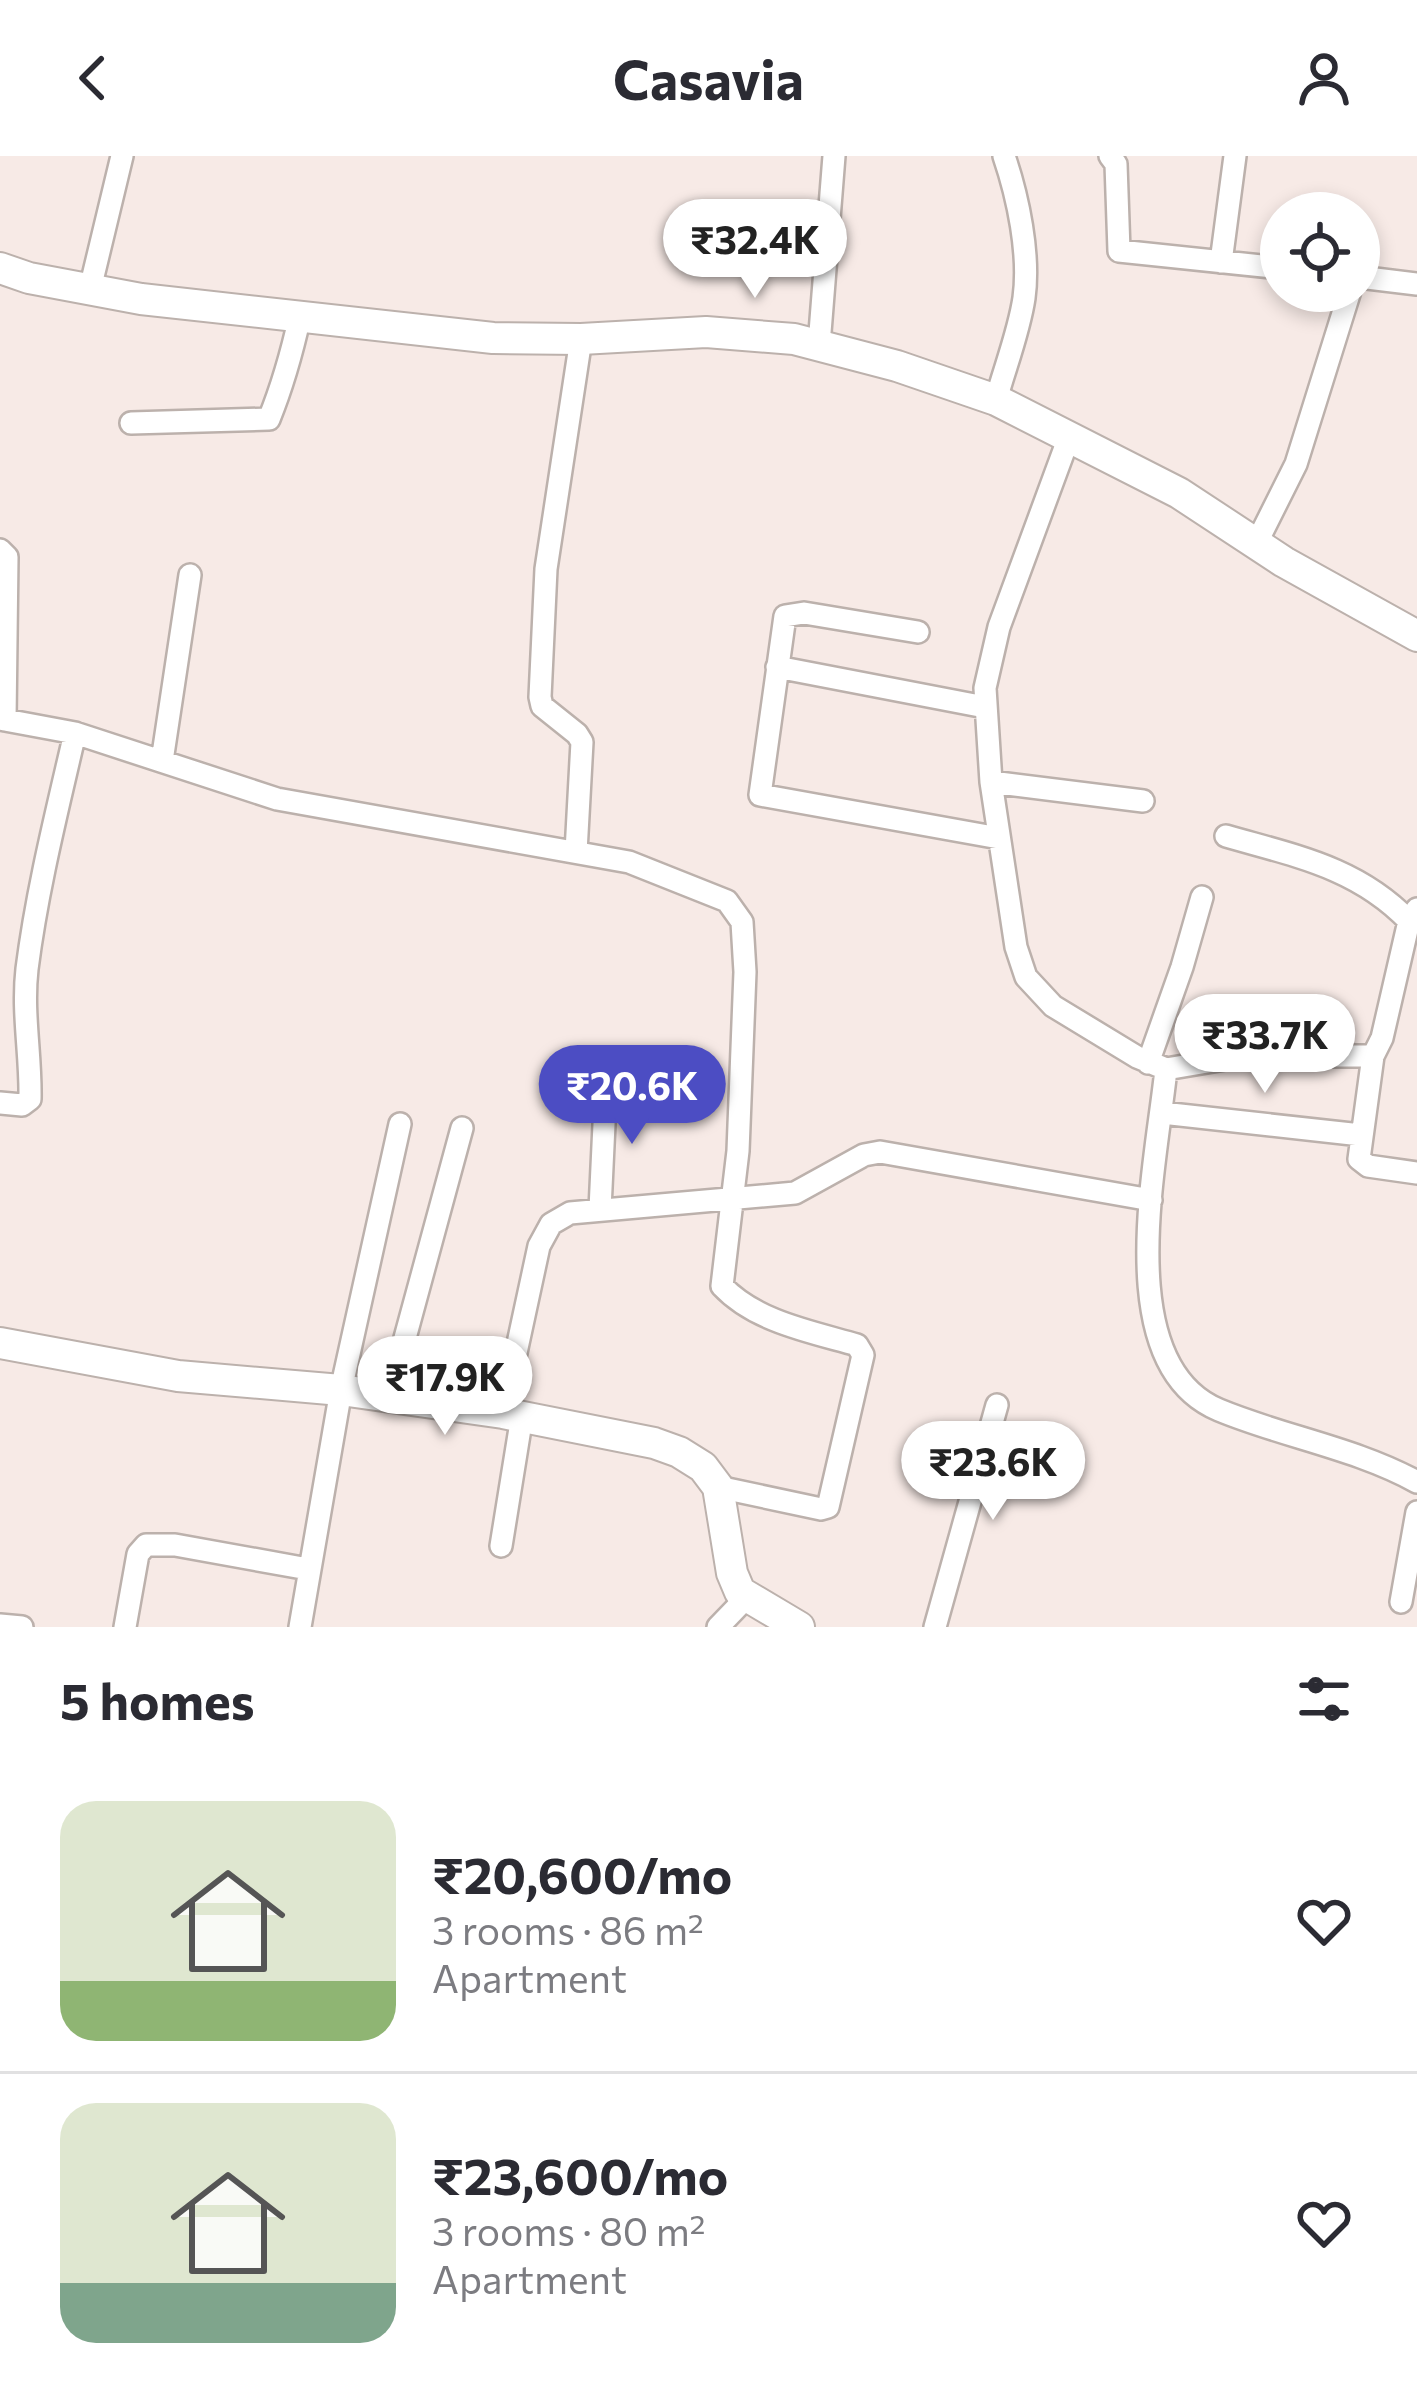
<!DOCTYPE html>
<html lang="en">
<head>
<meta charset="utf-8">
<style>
  :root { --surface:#fff; --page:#f2f2f3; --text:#2b2b33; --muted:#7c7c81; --line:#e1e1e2; --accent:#4c4dc3 }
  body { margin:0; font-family:Commissioner,sans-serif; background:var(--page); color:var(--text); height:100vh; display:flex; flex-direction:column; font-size:45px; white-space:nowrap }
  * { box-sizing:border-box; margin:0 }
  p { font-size:39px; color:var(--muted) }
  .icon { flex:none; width:66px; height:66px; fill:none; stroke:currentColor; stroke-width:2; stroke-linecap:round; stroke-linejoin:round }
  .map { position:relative; height:1471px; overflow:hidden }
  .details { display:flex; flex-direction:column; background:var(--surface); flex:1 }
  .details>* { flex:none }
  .controls { position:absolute; left:1260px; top:36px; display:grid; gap:24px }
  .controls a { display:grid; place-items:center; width:120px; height:120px; border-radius:50%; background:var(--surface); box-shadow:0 6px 18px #0003; font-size:60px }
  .price { position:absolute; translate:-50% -102px; padding:0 27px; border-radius:42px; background:#fff; color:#222; font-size:39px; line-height:78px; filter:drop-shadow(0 3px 6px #0008) }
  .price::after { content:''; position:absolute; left:50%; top:72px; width:36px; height:27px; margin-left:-18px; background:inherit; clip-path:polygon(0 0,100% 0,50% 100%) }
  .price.current { background:var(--accent); color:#fff }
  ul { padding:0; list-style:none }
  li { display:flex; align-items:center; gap:36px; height:300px; padding:0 60px }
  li+li { border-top:3px solid var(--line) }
  li span { display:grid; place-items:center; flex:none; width:336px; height:240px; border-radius:36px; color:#555 }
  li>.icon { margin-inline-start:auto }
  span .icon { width:144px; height:144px; fill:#fffc; stroke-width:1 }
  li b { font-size:51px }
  h2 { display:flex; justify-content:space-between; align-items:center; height:144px; padding:0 60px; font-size:51px }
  header { display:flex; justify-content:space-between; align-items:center; height:156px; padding:0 60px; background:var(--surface); font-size:54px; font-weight:700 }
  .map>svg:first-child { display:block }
</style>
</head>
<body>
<header><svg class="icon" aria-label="back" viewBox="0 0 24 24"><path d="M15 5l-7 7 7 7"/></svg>Casavia<svg class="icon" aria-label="person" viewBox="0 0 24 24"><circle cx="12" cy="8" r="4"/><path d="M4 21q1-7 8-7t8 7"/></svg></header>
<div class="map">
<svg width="1417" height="1471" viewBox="0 0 1417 1471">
  <rect width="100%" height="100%" fill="#f7eae6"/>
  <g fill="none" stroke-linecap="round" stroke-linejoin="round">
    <g stroke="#bcb1ac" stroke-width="26">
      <path id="street" d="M1110 0 1116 8 1119 95 1281 112
        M1221 106 1235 0
        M1359 121 1417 128
        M90 133 122 0
        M819 189 834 0
        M996 244C1005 211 1019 176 1024 142 1030 98 1018 41 1004 0
        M131 267 269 263C282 231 292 196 300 160
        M1069 281 999 471 985 532 991 626 1016 791 1026 821 1053 850 1137 901 1166 913 1243 900H1373L1382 882 1409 765 1417 753
        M1256 388 1296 308 1350 135
        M0 394 7 401 5 564
        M918 476 804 457 785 460 760 639 999 682
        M777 511 985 551
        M0 563 75 577 277 643 629 706 727 745 742 766 745 816 738 995 722 1130C756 1166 812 1176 857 1189L863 1199 828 1351 821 1353 718 1331
        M162 605 190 419
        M991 626 1143 645
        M1226 680C1295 700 1357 711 1409 765
        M576 696 582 586 577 578 542 550 540 541 546 413 581 183
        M1373 900 1359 1003 1368 1010 1417 1017
        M1148 907 1182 811 1202 741
        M1166 913C1157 1005 1109 1208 1219 1254 1284 1281 1355 1292 1417 1326
        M0 947 22 949 30 943C31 899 22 857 27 813 37 734 57 655 75 577
        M1162 957 1361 979
        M600 1053 606 926
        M389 1241 462 972
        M503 1257 539 1090 551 1068 570 1057 795 1037 864 999 880 996 1151 1044
        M501 1390 522 1260
        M1401 1446 1417 1356
        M0 1469 22 1471
        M125 1471 138 1398 146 1389H175L308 1413
        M300 1471 341 1234 400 968
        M718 1471 746 1442
        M935 1471 997 1249"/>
    </g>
    <g stroke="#bcb1ac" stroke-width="34">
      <path id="secondary" d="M0 112 29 122 141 143 493 182 581 183 706 176 794 183 897 210 996 244 1179 337 1284 406 1417 480
        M0 1187 178 1220 341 1234 503 1257 654 1287 679 1296 703 1311 718 1331 732 1417 740 1436 799 1471"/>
    </g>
    <use href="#street" stroke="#fff" stroke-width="21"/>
    <use href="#secondary" stroke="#fff" stroke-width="30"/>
  </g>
</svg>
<div class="controls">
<a><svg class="icon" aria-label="locate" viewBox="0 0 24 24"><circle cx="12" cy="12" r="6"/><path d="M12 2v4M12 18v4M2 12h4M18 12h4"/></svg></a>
</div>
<b class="price" style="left:755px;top:145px">₹32.4K</b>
<b class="price" style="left:1265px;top:940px">₹33.7K</b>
<b class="price current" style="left:632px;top:991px">₹20.6K</b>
<b class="price" style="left:445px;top:1282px">₹17.9K</b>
<b class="price" style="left:993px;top:1367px">₹23.6K</b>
</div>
<section class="details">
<h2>5 homes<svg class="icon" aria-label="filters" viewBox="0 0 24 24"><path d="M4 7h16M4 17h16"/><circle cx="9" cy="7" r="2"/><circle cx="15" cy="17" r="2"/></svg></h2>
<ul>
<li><span style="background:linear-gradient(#dfe7d0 75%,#8fb573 0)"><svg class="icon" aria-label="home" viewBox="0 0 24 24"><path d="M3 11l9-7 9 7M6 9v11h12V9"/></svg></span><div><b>₹20,600/mo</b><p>3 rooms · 86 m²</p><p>Apartment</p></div><svg class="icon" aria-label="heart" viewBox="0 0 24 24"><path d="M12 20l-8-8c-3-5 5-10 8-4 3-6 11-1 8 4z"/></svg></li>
<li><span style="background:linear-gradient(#dfe7d0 75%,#7fa58c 0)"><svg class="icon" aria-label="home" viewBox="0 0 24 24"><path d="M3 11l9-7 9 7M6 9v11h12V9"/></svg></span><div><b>₹23,600/mo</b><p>3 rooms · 80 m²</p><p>Apartment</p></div><svg class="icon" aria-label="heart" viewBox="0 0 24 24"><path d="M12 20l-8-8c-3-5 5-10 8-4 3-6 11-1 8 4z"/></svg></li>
</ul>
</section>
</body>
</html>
